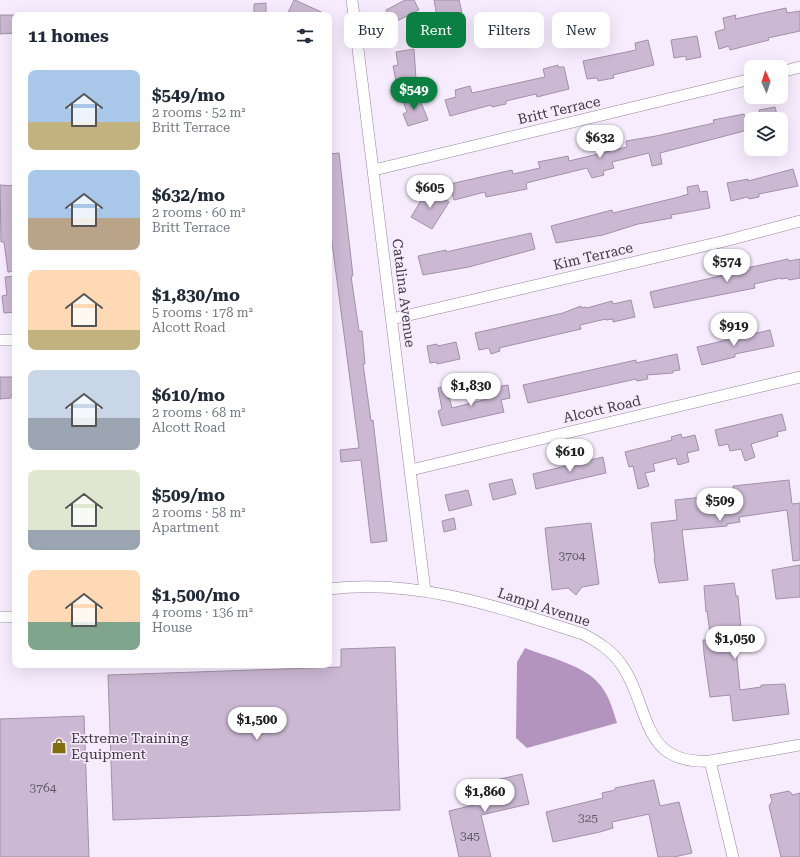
<!DOCTYPE html>
<html lang="en">
<head>
<meta charset="utf-8">
<style>
  :root { --surface:#fff; --page:#f2f2f3; --text:#1f2937; --muted:#747a83; --accent:#0b8043 }
  body { margin:0; font-family:"Roboto Serif",serif; background:var(--page); color:var(--text); height:100vh; display:flex; flex-direction:column; font-size:15px; white-space:nowrap }
  * { box-sizing:border-box; margin:0 }
  p { font-size:13px; color:var(--muted) }
  .icon { flex:none; width:22px; height:22px; fill:none; stroke:currentColor; stroke-width:2; stroke-linecap:round; stroke-linejoin:round }
  .map { position:relative; flex:1; overflow:hidden }
  .side { position:absolute; left:12px; top:12px; width:320px; height:656px; display:flex; flex-direction:column; background:var(--surface); border-radius:8px; box-shadow:0 4px 16px #0002 }
  .side>* { flex:none }
  .hud { position:absolute; left:344px; top:12px; width:380px; height:36px; display:flex; gap:8px }
  .needle { width:26px; rotate:357deg }
  .buttons { position:absolute; left:744px; top:60px; display:grid; gap:8px }
  .buttons a { display:grid; place-items:center; width:44px; height:44px; border-radius:8px; background:var(--surface); box-shadow:0 4px 16px #0002; font-size:20px }
  .price { position:absolute; translate:-50% -34px; padding:0 9px; border-radius:14px; background:#fff; color:#222; font-size:13px; line-height:26px; filter:drop-shadow(0 1px 2px #0008) }
  .price::after { content:''; position:absolute; left:50%; top:24px; width:12px; height:9px; margin-left:-6px; background:inherit; clip-path:polygon(0 0,100% 0,50% 100%) }
  .price.selected { background:var(--accent); color:#fff }
  ul { padding:0; list-style:none }
  li { display:flex; align-items:center; gap:12px; height:100px; padding:0 16px }
  li span { display:grid; place-items:center; flex:none; width:112px; height:80px; border-radius:8px; color:#555 }
  li>.icon { margin-inline-start:auto }
  span .icon { width:48px; height:48px; fill:#fffc; stroke-width:1 }
  li b { font-size:17px }
  h2 { display:flex; justify-content:space-between; align-items:center; height:48px; padding:0 16px; font-size:17px }
  .chip { padding:0 14px; border-radius:8px; background:var(--surface); box-shadow:0 4px 16px #0002; font-size:14px; line-height:36px }
  .chip.selected { background:var(--accent); color:#fff }
  .map>svg:first-child { display:block }
</style>
</head>
<body>
<div class="map">
<svg width="800" height="857" viewBox="0 0 800 857">
  <rect width="100%" height="100%" fill="#f7ecfd"/>
  <path fill="#b294bf" d="M525 648C548 657 587 666 601 686 610 698 613 710 617 723L527 748 516 738 517 662Z"/>
  <path fill="#cbb8d3" stroke="#a290aa" d="M294 0H295L328 15H287Z
    M405 0H414L419 10 393 23 386 10Z
    M434 0H459L462 13 437 17Z
    M266 3V15H254V4Z
    M786 8 787 13 800 11V31L768 38 769 40 730 50 729 46 719 49 715 32 725 29 723 18 736 15 735 19Z
    M0 15H15V33L0 34Z
    M697 36 701 57 686 60V56L674 58 671 40Z
    M648 40 654 65 613 75 614 78 598 81 597 78 587 79 583 61 636 50 635 43Z
    M414 49 416 79 396 81 393 66 398 65 396 52Z
    M558 65V67H564L569 89 537 97 536 94 506 101V104L492 107 491 105 450 116 445 100 456 97 455 90 470 86 472 93 545 77 543 69Z
    M418 95 428 120 408 126 403 114 407 112 403 101Z
    M775 107 778 119H761L759 110Z
    M744 114 748 130 660 153 662 164 652 166 649 153 612 162 614 168 603 171 604 175 592 178 587 168 526 183 527 189 486 197 485 192 454 200 450 184 512 170 513 174 540 168 538 162 568 156 569 161 627 147 626 141 656 136 714 123 713 120Z
    M339 153 353 276H351L359 331H362L365 364H363L371 421 373 420 387 541 371 543 361 460 341 462 340 450 359 448 329 220V154Z
    M793 169 798 186 759 194V197L749 199 748 197 731 201 727 183 748 179V181Z
    M0 185 15 186V271L8 272 4 242H1Z
    M698 185 700 192 707 191 710 208 671 215 672 218 638 224 603 235 556 243 551 226 612 210 613 213 679 197 688 194 687 187Z
    M428 189 449 202 432 229 411 217Z
    M531 233 535 249 469 267 423 275 418 256 446 250V252Z
    M788 259 789 261 800 259V278L789 280 788 278 781 279V278L754 284 755 288 654 308 650 292 738 272V270Z
    M15 276V312L4 313 2 296 7 295 5 277Z
    M631 300 635 317 613 322V319L606 320V319L580 325 581 329 499 348 500 351 491 354 489 348 479 350 475 333 563 313 581 306V308L586 307 587 308 612 301 613 304Z
    M770 330 774 346 735 354V357L702 365 697 347Z
    M456 342 460 359 437 364V362L430 363 427 346 437 344 438 346Z
    M677 354 680 370 673 371V373L647 375 648 379 637 381 636 379 528 403 523 385 636 360V363Z
    M0 377H15V395H11V398L0 399Z
    M508 385 510 398 501 400 504 412 442 426 438 411 442 409 438 388 446 386 452 408 495 397 494 391H497L496 387Z
    M782 414 786 430 777 432 778 436 751 444 755 457 745 461 741 449 730 451 728 444 719 446 715 430Z
    M681 434 682 438 695 435 699 450 687 453 689 462 678 465 676 458 653 464 655 471 645 473 649 486 638 489 633 466 629 467 625 452 672 440 671 437Z
    M603 457 606 473 536 489 533 474Z
    M512 479 516 494 493 500 489 484Z
    M789 480 792 504 800 503V560L793 561 787 510 739 517 740 522 727 524V526L682 530 688 580 659 583 654 559H655L651 523 677 520 675 500 712 496 711 494 733 493V486Z
    M468 490 472 505 449 511 445 495Z
    M454 518 456 529 444 532 442 521Z
    M591 523 599 584 582 587 576 595 568 588 552 590 545 528Z
    M800 565V597L776 599 772 570Z
    M734 583 736 596H738L742 639 735 640 740 690 761 687V685L785 684 789 714 733 721 730 695 710 697 704 654 703 640H711L707 611 706 612 704 586Z
    M395 647 400 810 113 820 108 675 341 667V649Z
    M84 716 89 857H0V719Z
    M522 774 529 804 481 815 491 857H459L449 811 474 805 470 786Z
    M654 780 660 806 679 802 692 853 674 857H658L649 814 612 822 613 828 600 832 553 842 546 812 603 798 602 793 615 790V788Z
    M789 791 793 795 800 793V857H781L769 806 772 801 770 795Z"/>
  <g fill="none" stroke-linecap="round" stroke-linejoin="round">
    <g stroke="#95849d" stroke-width="12">
      <path id="minor" d="M352 0 425 591
        M781 72 800 67
        M374 170 751 79
        M392 319 725 241 800 221
        M0 340H15
        M411 470 800 377
        M329 589C417 578 501 608 583 634 598 642 611 650 621 664 651 706 639 765 710 761L800 745
        M0 617H15
        M710 761 733 857"/>
    </g>
    <use href="#minor" stroke="#fff" stroke-width="11"/>
  </g>
  <defs>
    <g id="shop-bare" transform="scale(1.2)"><path d="M-5-2.5h2.3a2.7 3.5 0 0 1 5.4 0H5L5.5 6h-11ZM-1.5-2.5h3a1.5 2.3 0 0 0-3 0Z" fill="#816f0d" stroke="#f7ecfd" stroke-width="2.5" paint-order="stroke"/></g>
  </defs>
  <g fill-rule="evenodd">
    <use href="#shop-bare" x="59" y="746"/>
  </g>
  <g text-anchor="middle" stroke-width="3" stroke-linejoin="round" paint-order="stroke">
    <g font-size="12" fill="#635867">
      <text x="572" y="560">3704</text>
      <text x="43" y="792">3764</text>
      <text x="588" y="822">325</text>
      <text x="470" y="840">345</text>
    </g>
    <g font-size="14" fill="#403843" stroke="#f7ecfd">
      <text transform="translate(559 110) rotate(-13)" y="5">Britt Terrace</text>
      <text transform="translate(593 256) rotate(-13)" y="5">Kim Terrace</text>
      <text transform="translate(404 293) rotate(83)" y="5">Catalina Avenue</text>
      <text transform="translate(602 409) rotate(-13)" y="5">Alcott Road</text>
      <text transform="translate(544 607) rotate(18)" y="5">Lampl Avenue</text>
    </g>
    <g font-size="14" fill="#403843" stroke="#f7ecfd" text-anchor="start">
      <text x="71" y="743">Extreme Training<tspan x="71" dy="16">Equipment</tspan></text>
    </g>
  </g>
</svg>
<div class="buttons">
<a><svg class="needle" viewBox="-14 -14 28 28"><path d="M0-13l5 13h-10z" fill="#e53935"/><path d="M0 13l5-13h-10z" fill="#747a83"/></svg></a>
<a><svg class="icon" aria-label="layers" viewBox="0 0 24 24"><path d="M12 4l9 5-9 5-9-5zM3 14l9 5 9-5"/></svg></a>
</div>
<b class="price selected" style="left:414px;top:111px">$549</b>
<b class="price" style="left:600px;top:159px">$632</b>
<b class="price" style="left:430px;top:209px">$605</b>
<b class="price" style="left:727px;top:283px">$574</b>
<b class="price" style="left:734px;top:347px">$919</b>
<b class="price" style="left:471px;top:407px">$1,830</b>
<b class="price" style="left:570px;top:473px">$610</b>
<b class="price" style="left:720px;top:522px">$509</b>
<b class="price" style="left:735px;top:660px">$1,050</b>
<b class="price" style="left:257px;top:741px">$1,500</b>
<b class="price" style="left:485px;top:813px">$1,860</b>
<div class="hud">
<a class="chip">Buy</a>
<a class="chip selected">Rent</a>
<a class="chip">Filters</a>
<a class="chip">New</a>
</div>
<section class="side">
<h2>11 homes<svg class="icon" aria-label="filters" viewBox="0 0 24 24"><path d="M4 7h16M4 17h16"/><circle cx="9" cy="7" r="2"/><circle cx="15" cy="17" r="2"/></svg></h2>
<ul>
<li><span style="background:linear-gradient(#a9c7e8 65%,#c2b280 0)"><svg class="icon" aria-label="home" viewBox="0 0 24 24"><path d="M3 11l9-7 9 7M6 9v11h12V9"/></svg></span><div><b>$549/mo</b><p>2 rooms · 52 m²</p><p>Britt Terrace</p></div></li>
<li><span style="background:linear-gradient(#a9c7e8 60%,#b9a48a 0)"><svg class="icon" aria-label="home" viewBox="0 0 24 24"><path d="M3 11l9-7 9 7M6 9v11h12V9"/></svg></span><div><b>$632/mo</b><p>2 rooms · 60 m²</p><p>Britt Terrace</p></div></li>
<li><span style="background:linear-gradient(#ffd9b3 75%,#c2b280 0)"><svg class="icon" aria-label="home" viewBox="0 0 24 24"><path d="M3 11l9-7 9 7M6 9v11h12V9"/></svg></span><div><b>$1,830/mo</b><p>5 rooms · 178 m²</p><p>Alcott Road</p></div></li>
<li><span style="background:linear-gradient(#c9d6e8 60%,#9aa5b1 0)"><svg class="icon" aria-label="home" viewBox="0 0 24 24"><path d="M3 11l9-7 9 7M6 9v11h12V9"/></svg></span><div><b>$610/mo</b><p>2 rooms · 68 m²</p><p>Alcott Road</p></div></li>
<li><span style="background:linear-gradient(#dfe7d0 75%,#9aa5b1 0)"><svg class="icon" aria-label="home" viewBox="0 0 24 24"><path d="M3 11l9-7 9 7M6 9v11h12V9"/></svg></span><div><b>$509/mo</b><p>2 rooms · 58 m²</p><p>Apartment</p></div></li>
<li><span style="background:linear-gradient(#ffd9b3 65%,#7fa58c 0)"><svg class="icon" aria-label="home" viewBox="0 0 24 24"><path d="M3 11l9-7 9 7M6 9v11h12V9"/></svg></span><div><b>$1,500/mo</b><p>4 rooms · 136 m²</p><p>House</p></div></li>
</ul>
</section>
</div>
</body>
</html>
